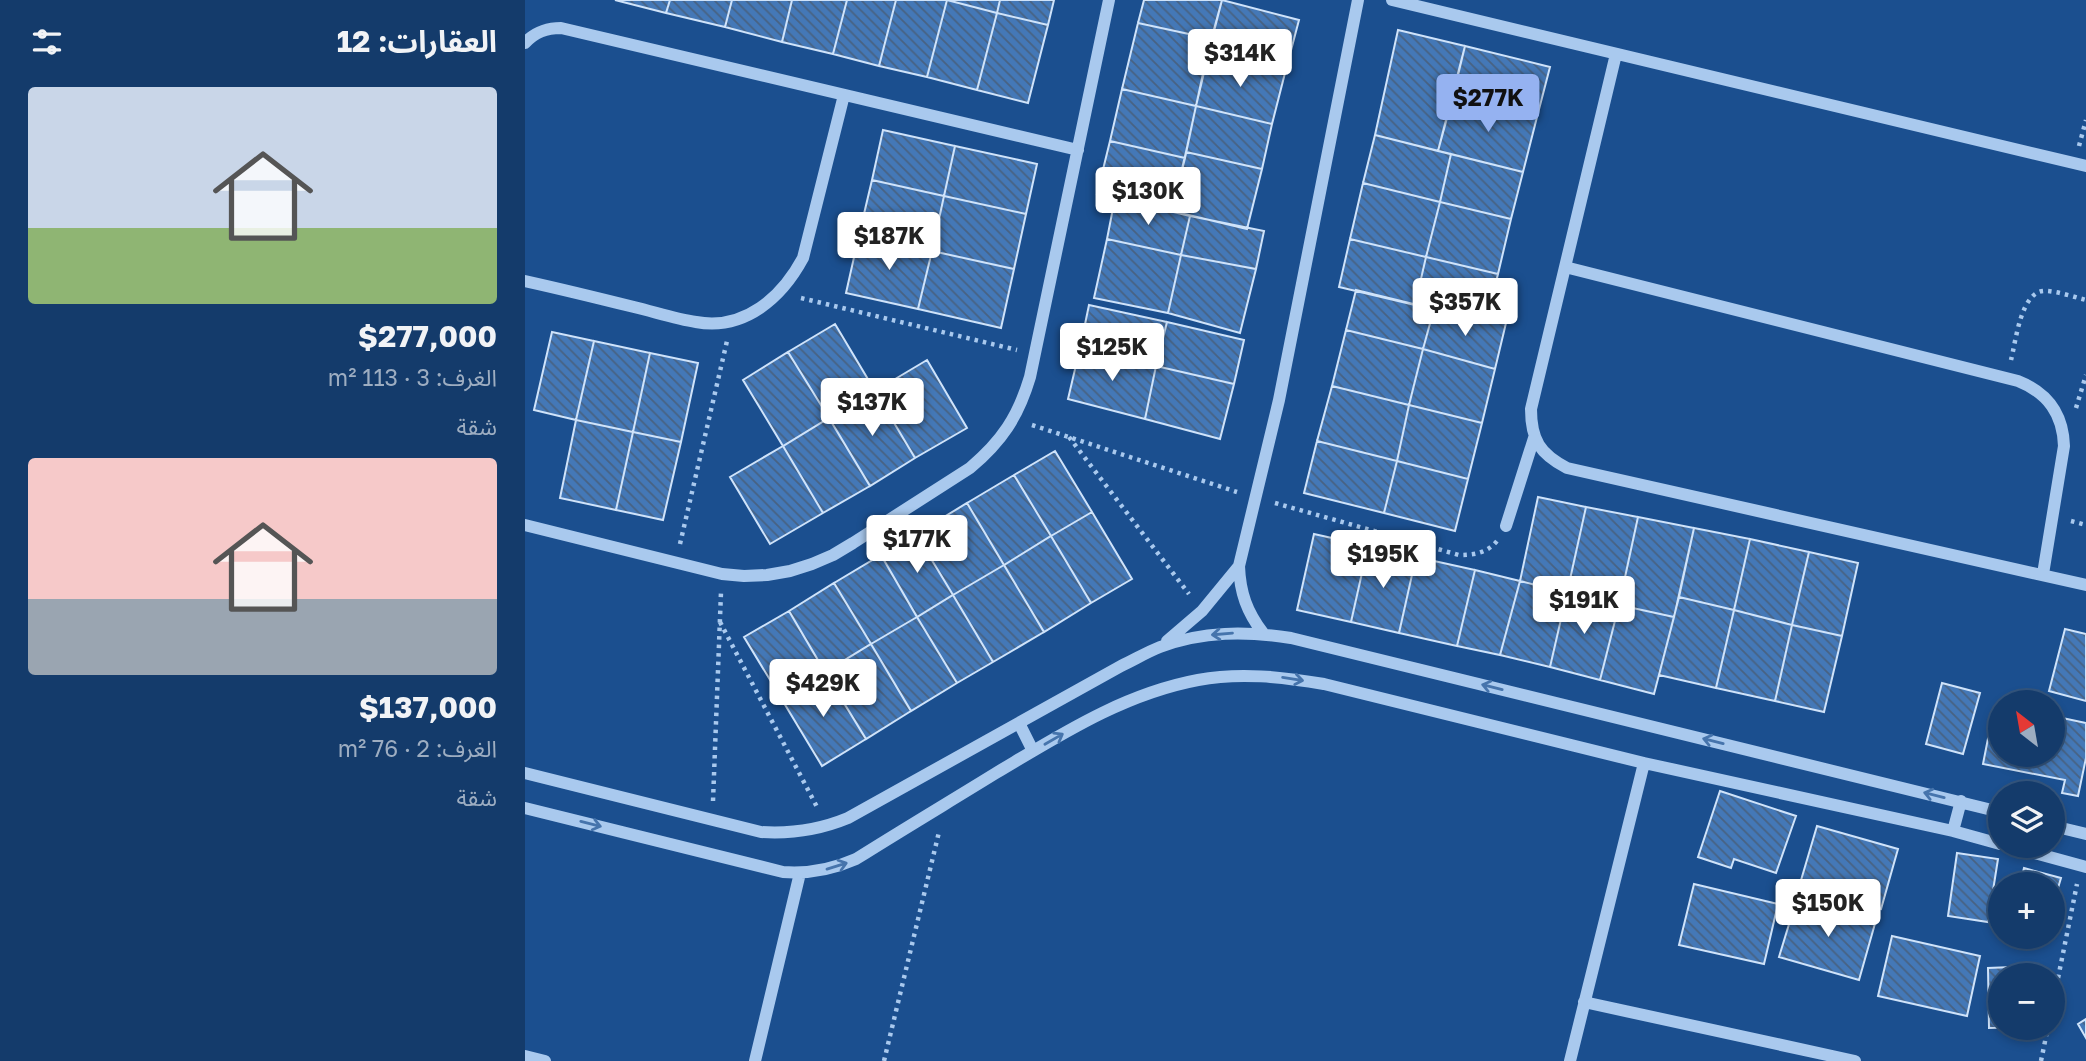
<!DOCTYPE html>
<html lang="ar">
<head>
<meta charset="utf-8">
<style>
  :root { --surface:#143b6b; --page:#214673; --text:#f1f3f6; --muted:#9dadc1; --line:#33557e; --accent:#95b2f1 }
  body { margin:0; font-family:"Golos Text","Noto Sans Arabic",sans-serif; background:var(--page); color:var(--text); direction:rtl; height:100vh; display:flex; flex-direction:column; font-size:26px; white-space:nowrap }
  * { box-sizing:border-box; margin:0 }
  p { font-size:23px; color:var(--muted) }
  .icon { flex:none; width:38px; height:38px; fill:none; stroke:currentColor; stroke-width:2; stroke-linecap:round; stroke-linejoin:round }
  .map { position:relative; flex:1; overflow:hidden; direction:ltr }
  .details { display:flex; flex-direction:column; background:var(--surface); width:525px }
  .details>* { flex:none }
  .needle { width:46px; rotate:329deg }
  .tools { position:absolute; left:1463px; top:690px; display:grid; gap:14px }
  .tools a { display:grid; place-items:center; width:77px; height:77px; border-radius:50%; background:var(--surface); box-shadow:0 4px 10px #0003,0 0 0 2px var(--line); font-size:35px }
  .price { position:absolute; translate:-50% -60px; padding:0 16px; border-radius:7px; background:#fff; color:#222; font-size:23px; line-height:46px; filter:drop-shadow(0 2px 4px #0008) }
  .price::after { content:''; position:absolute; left:50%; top:42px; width:21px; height:16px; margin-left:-10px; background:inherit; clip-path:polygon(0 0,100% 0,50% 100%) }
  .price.on { background:var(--accent); color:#111 }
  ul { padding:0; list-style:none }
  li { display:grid; align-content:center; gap:14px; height:371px; padding:0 28px }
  li span { display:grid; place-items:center; height:217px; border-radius:7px; color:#555 }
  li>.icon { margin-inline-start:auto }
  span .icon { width:126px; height:126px; fill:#fffc; stroke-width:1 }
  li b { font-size:30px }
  h2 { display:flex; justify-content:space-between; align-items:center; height:84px; padding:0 28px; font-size:30px }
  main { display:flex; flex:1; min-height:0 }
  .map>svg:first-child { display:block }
</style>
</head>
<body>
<main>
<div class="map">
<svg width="1561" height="1061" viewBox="0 0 1561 1061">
  <defs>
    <pattern id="building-back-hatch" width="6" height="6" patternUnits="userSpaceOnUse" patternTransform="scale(1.75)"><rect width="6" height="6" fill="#4478b7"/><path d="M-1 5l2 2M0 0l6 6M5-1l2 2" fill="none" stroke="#486282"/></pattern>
  </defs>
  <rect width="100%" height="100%" fill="#1b4f8f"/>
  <path fill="url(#building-back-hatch)" stroke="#cfe3fa" stroke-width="2" d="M90 0H145L141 13Z
    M145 0H207L200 27 141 13Z
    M207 0H267L257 42 200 27Z
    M267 0H322L308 54 257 42Z
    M322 0H371L354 66 308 54Z
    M371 0H422L402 77 354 66Z
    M422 0 472 13 452 90 402 77Z
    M422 0H475L472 13Z
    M475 0H529L523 25 472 13Z
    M619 0H697L687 39 613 23Z
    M697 0 774 20 760 73 682 55Z
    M472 13 523 25 503 103 452 90Z
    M613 23 687 39 671 106 597 89Z
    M873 30 940 46 913 151 850 135Z
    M940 46 1025 67 1012 117 928 96Z
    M682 55 760 73 747 124 671 106Z
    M597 89 671 106 660 158 585 141Z
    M928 96 1012 117 998 172 913 151Z
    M671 106 747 124 737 169 661 152Z
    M358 130 430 146 419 196 347 180Z
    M850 135 926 154 915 202 838 183Z
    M585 141 660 158 647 211 572 194Z
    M430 146 512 164 501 214 419 196Z
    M661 152 737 169 722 229 647 211Z
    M926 154 998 172 986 219 915 202Z
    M347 180 419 196 407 251 334 235Z
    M838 183 915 202 901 257 825 239Z
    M419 196 501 214 489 269 407 251Z
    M590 198 665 216 656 255 582 239Z
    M915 202 986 219 973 274 901 257Z
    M665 216 739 231 731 269 656 255Z
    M334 235 407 251 393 309 321 293Z
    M582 239 656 255 643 313 569 298Z
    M825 239 901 257 890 305 814 287Z
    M407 251 489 269 476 328 393 309Z
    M656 255 731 269 715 333 643 313Z
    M901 257 973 274 961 322 890 305Z
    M831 290 909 309 898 349 821 330Z
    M564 305 642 322 631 366 555 348Z
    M909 309 961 322 981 323 970 369 898 349Z
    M642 322 719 340 709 384 631 366Z
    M310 324 350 391 304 418 263 352Z
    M821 330 898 349 884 405 807 386Z
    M27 332 69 341 51 420 9 410Z
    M69 341 125 353 108 432 51 420Z
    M555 348 631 366 620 419 543 399Z
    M898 349 970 369 957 423 884 405Z
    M263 352 304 418 258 446 218 380Z
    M125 353 173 363 156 442 108 432Z
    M402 360 442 428 390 458 350 391Z
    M631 366 709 384 695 439 620 419Z
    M807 386 884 405 872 461 792 441Z
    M350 391 390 458 345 486 304 418Z
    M884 405 957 423 943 479 872 461Z
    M304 418 345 486 298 513 258 446Z
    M51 420 108 432 91 510 35 498Z
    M108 432 156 442 138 520 91 510Z
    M792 441 872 461 859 513 779 493Z
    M258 446 298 513 245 544 205 477Z
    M530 451 567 512 526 536 489 475Z
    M872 461 943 479 930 531 859 513Z
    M489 475 526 536 479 565 442 503Z
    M1013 497 1061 507 1042 593 995 581Z
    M442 503 479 565 428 595 391 534Z
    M1061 507 1113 517 1094 605 1042 593Z
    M567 512 607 579 566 603 526 536Z
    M1113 517 1169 528 1149 617 1094 605Z
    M1169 528 1225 539 1209 610 1154 597Z
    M391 534 428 595 392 617 356 555Z
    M789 534 843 546 826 622 772 610Z
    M526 536 566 603 519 632 479 565Z
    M1225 539 1284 552 1267 625 1209 610Z
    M843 546 891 557 874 633 826 622Z
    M1284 552 1333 563 1317 636 1267 625Z
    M356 555 392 617 346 644 309 583Z
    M891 557 950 570 932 646 874 633Z
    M479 565 519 632 468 662 428 595Z
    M950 570 995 581 975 655 932 646Z
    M995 581 1042 593 1025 667 975 655Z
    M309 583 346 644 300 672 264 611Z
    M1042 593 1094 605 1075 680 1025 667Z
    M428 595 468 662 432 683 392 617Z
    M1154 597 1209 610 1191 688 1134 675Z
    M1094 605 1149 617 1129 694 1075 680Z
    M1209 610 1267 625 1250 701 1191 688Z
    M264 611 300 672 256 698 219 637Z
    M392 617 432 683 386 711 346 644Z
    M1267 625 1317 636 1299 712 1250 701Z
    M1540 629 1561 634V701L1524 691Z
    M346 644 386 711 341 739 300 672Z
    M300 672 341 739 297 766 256 698Z
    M1417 683 1455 693 1438 754 1401 744Z
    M1469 708 1475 709V754H1528V716L1561 723V758L1553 796 1537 793 1540 780 1458 764Z
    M1195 791 1271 816 1251 873 1209 859 1206 868 1173 857Z
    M1292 826 1373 849 1356 909 1274 887Z
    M1432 853 1473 859 1463 922 1423 916Z
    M1499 868 1536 878 1528 905V884H1495Z
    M1169 884 1253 904 1239 964 1154 945Z
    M1272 898 1351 920 1334 980 1254 957Z
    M1367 936 1455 956 1442 1016 1353 996Z
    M1497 936H1518L1517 942Z
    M1487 967V975H1475V1027H1502L1464 1028 1463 968Z
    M1561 1019V1038L1553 1024Z"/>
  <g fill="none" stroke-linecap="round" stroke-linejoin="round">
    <path stroke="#a9c9ee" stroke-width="4.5" stroke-dasharray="3.5 5" stroke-linecap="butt" d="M1554 146 1561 120
      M276 298 492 350
      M1486 360C1491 341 1496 288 1522 291 1535 292 1549 297 1561 300
      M1551 408 1561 375
      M507 425 712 492
      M544 437 664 594
      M750 503 934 555C949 555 962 553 972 541
      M1546 521 1561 525
      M155 544 202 341
      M195 622 292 807
      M188 801 196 592
      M1528 1003 1552 884
      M359 1061 414 832
      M1516 1061 1523 1027"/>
    <path stroke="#a9c9ee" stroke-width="12" d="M867 0 1561 166
      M0 43C10 32 21 28 36 28L553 150
      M1091 54 1006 409C1006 440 1015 454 1042 468L1561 585
      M1040 267 1493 381C1523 393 1538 414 1539 446L1518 574
      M0 281C36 289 73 298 109 307 130 312 151 319 171 322 220 331 257 297 278 258L319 95
      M0 525 197 574 219 576 242 575 265 571 287 564 308 555 328 543 445 468C477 441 493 417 505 377L584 0
      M981 526 1009 438
      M738 633C722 612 715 593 714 566L754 400 833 0
      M642 641 677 611 714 566
      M494 723 508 751
      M0 773 236 832C267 834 294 830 323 818L596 666C609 660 622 652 635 647 678 631 721 631 766 638L1475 812
      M0 808 258 872C284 874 306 870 331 859 377 830 424 802 471 773 535 735 598 694 673 680 715 672 757 677 799 684L1119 763 1428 831 1475 844
      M1528 826 1561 834
      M1428 831 1436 801
      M1480 845 1561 867
      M1059 1002 1330 1061
      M0 1056 20 1061
      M230 1061 275 873
      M1045 1061 1119 763"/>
  </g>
  <defs><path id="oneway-shaft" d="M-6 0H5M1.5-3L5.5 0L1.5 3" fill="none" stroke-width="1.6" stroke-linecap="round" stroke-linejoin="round" transform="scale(1.75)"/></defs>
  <g stroke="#4674ac">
    <use href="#oneway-shaft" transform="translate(697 634) rotate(175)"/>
    <use href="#oneway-shaft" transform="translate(768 679) rotate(9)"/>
    <use href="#oneway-shaft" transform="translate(967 687) rotate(-166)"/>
    <use href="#oneway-shaft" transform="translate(529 739) rotate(-30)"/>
    <use href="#oneway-shaft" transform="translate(1188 741) rotate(-166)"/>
    <use href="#oneway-shaft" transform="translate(1409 795) rotate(-166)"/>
    <use href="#oneway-shaft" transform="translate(66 824) rotate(14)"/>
    <use href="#oneway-shaft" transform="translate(312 866) rotate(-17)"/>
  </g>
</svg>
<div class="tools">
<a><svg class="needle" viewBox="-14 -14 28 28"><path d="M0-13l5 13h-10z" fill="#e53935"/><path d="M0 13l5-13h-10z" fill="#9dadc1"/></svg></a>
<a><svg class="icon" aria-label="layers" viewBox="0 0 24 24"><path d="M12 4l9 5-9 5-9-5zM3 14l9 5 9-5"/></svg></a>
<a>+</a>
<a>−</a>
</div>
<b class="price" style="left:715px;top:89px">$314K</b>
<b class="price on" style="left:963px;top:134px">$277K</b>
<b class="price" style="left:623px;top:227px">$130K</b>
<b class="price" style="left:364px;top:272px">$187K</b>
<b class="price" style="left:940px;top:338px">$357K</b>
<b class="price" style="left:587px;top:383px">$125K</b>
<b class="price" style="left:347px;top:438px">$137K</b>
<b class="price" style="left:392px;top:575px">$177K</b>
<b class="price" style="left:858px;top:590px">$195K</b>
<b class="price" style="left:1059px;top:636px">$191K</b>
<b class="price" style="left:298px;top:719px">$429K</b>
<b class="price" style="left:1303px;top:939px">$150K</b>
</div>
<section class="details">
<h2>العقارات: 12<svg class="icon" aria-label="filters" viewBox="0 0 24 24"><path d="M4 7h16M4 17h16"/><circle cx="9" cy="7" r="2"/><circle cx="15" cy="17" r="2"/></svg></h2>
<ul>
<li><span style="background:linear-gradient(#c9d6e8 65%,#8fb573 0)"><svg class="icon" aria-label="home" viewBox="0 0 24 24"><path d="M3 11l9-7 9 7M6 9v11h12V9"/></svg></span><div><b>$277,000</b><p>الغرف: 3 · 113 m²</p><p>شقة</p></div></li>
<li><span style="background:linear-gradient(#f6c9c9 65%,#9aa5b1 0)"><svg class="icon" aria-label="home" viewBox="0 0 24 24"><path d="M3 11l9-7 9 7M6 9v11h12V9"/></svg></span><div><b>$137,000</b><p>الغرف: 2 · 76 m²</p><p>شقة</p></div></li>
</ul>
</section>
</main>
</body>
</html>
